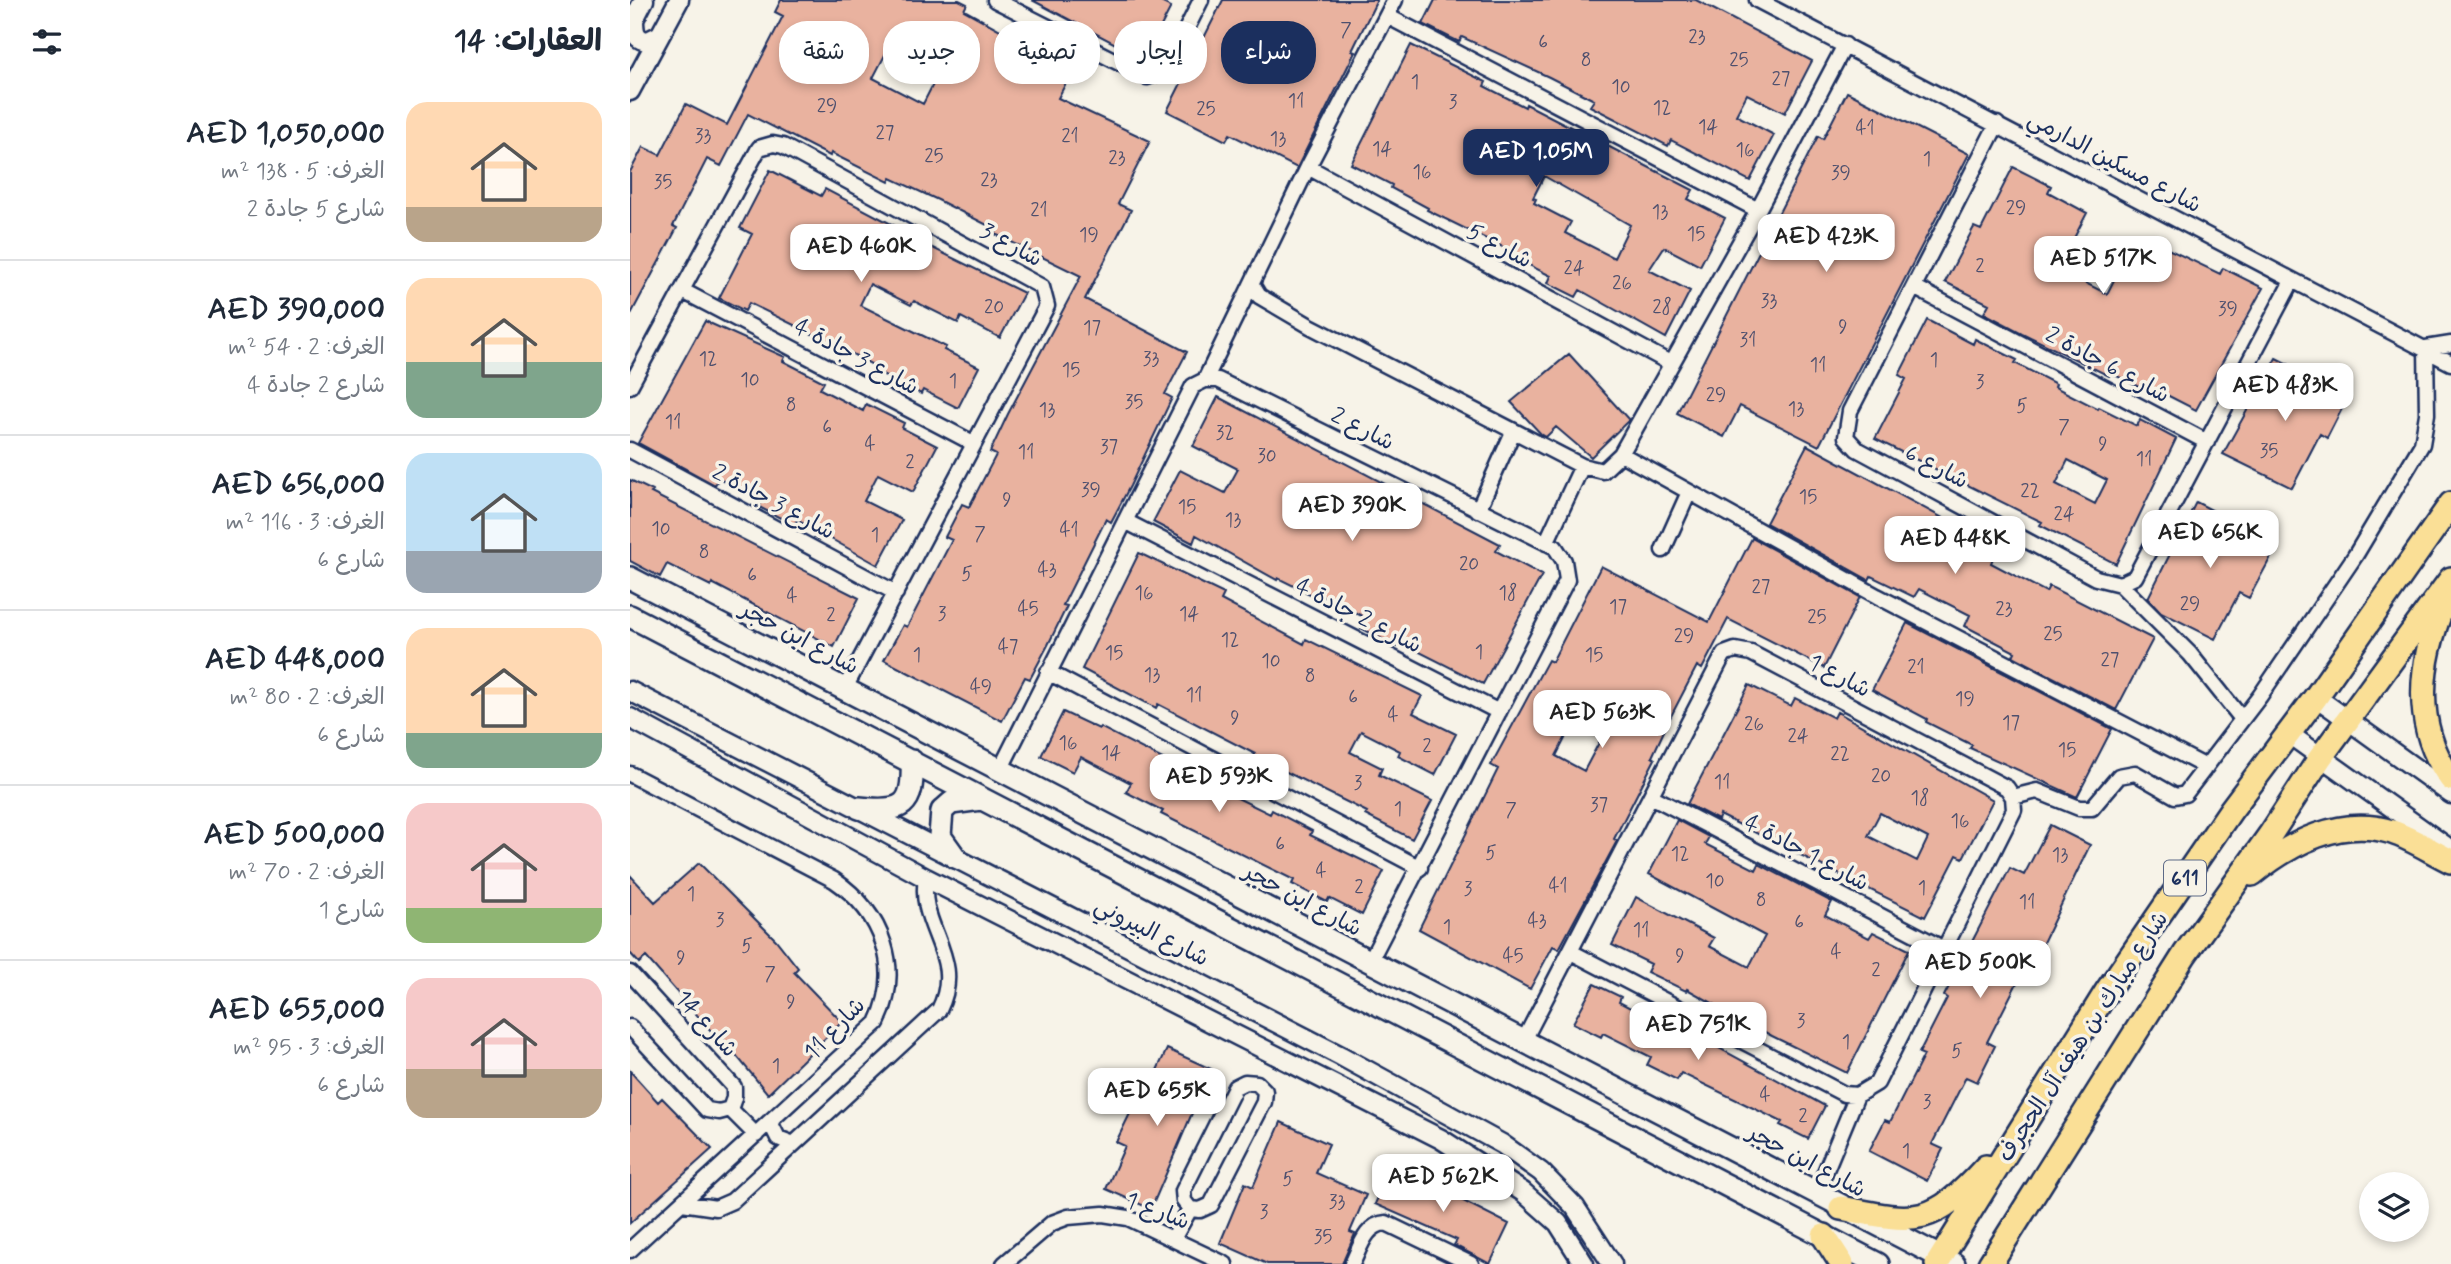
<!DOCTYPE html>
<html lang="ar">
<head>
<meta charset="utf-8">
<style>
  :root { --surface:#fff; --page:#f6f6f7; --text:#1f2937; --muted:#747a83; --line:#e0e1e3; --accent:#1b2f5e }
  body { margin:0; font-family:Mynerve,"Playpen Sans Arabic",sans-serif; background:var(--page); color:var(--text); direction:rtl; height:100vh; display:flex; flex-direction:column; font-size:26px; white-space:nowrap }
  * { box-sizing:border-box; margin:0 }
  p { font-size:23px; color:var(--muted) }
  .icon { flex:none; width:38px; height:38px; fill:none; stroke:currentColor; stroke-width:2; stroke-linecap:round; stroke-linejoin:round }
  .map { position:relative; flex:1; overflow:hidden; direction:ltr }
  .sheet { display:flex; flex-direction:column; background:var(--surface); width:630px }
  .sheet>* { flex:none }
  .guide { position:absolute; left:21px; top:21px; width:665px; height:63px; direction:rtl; display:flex; gap:14px }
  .controls { position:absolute; left:1729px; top:1172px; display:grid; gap:14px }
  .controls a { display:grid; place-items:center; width:70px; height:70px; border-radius:50%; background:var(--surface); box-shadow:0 4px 10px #0003; font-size:35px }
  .price { position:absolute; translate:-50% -60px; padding:0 16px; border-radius:14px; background:#fff; color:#222; font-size:23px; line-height:46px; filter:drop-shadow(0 2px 4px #0008) }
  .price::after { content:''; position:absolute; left:50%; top:42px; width:21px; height:16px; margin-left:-10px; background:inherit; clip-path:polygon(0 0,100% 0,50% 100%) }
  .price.active { background:var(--accent); color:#fff }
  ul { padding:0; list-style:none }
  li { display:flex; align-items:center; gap:21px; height:175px; padding:0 28px }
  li+li { border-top:2px solid var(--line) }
  li span { display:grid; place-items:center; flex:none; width:196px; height:140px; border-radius:21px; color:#555 }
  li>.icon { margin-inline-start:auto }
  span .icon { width:84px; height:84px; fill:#fffc; stroke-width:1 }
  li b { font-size:30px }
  h2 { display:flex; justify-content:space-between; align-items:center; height:84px; padding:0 28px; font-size:30px }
  .chip { padding:0 24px; border-radius:28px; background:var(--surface); box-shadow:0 4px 10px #0003; font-size:24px; line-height:63px }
  .chip.active { background:var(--accent); color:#fff }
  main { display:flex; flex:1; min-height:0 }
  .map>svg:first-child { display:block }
</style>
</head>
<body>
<main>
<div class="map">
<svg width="1821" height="1264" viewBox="0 0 1821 1264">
  <rect width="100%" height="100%" fill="#f7f3e8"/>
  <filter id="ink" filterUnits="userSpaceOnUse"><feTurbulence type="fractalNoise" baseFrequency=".0143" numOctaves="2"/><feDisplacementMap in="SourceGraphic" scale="14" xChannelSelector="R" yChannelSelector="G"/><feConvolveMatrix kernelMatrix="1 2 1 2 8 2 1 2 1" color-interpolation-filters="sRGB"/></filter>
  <g filter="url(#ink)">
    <path fill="#e9b29f" stroke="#1b2f5e" stroke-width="2" fill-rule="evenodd" d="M151 0H329L337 4 334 10 443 70 428 98 520 141 488 204 501 210 455 299 557 352 535 394 542 398 500 486 481 522 476 519 433 605 437 606 418 645 400 679 395 677 372 721 254 660 273 625 277 627 322 540 315 537 332 504 339 507 366 455 360 452 378 414 451 276 365 234 367 230 308 200 261 178 259 182 201 153 200 156 118 114 91 166 77 159 43 226 47 228 0 316V172L13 147 30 155 56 104 97 125 153 16 145 12ZM267 32 317 57 293 104 243 78Z
      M402 0H527L541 7 514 59Z
      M593 0H747L722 51 725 52 667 168 600 134 596 141 537 111Z
      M805 0H1066L1182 61 1155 113 1117 94 1106 115 1144 135 1120 181 1041 140 1038 146 960 106 964 100 919 77 832 37 829 42 793 24Z
      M781 45 856 82 854 86 895 107 896 104 1063 190 1058 199 1095 218 1070 266 1034 247 1019 270 1060 291 1036 338 950 290 946 297 918 283 921 276 881 256 883 252 797 210 798 208 761 188 762 185 721 164ZM914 176 1000 225 984 258 935 233 941 222 904 203 906 199 903 198Z
      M1217 92 1339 154 1189 446 1110 406 1094 437 1047 413 1188 136 1193 139Z
      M1383 167 1421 186 1418 192 1457 213 1428 269 1477 294 1507 234 1590 274 1593 268 1633 288 1566 410 1529 391 1527 396 1481 373 1479 376 1392 333 1354 313 1359 304 1315 282 1344 227 1351 230Z
      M140 170 191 196 195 189 269 228 268 231 394 293 370 338 331 317 328 323 284 301 281 305 240 284 230 305 316 347 314 350 349 367 328 408 293 390 291 394 250 373 252 370 217 351 119 303 115 311 89 298 122 234 110 228Z
      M1297 320 1343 344 1345 339 1387 360 1385 363 1426 384 1425 387 1468 409 1469 407 1507 426 1510 420 1546 439 1486 564 1410 525 1412 522 1245 439 1276 379 1269 375ZM1438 460 1477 480 1465 504 1426 484Z
      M75 321 155 357 153 361 194 382 190 389 233 411 236 404 274 423 272 428 307 446 283 492 248 474 234 501 272 520 248 565 167 520 164 525 129 507 132 500 89 478 85 485 8 443Z
      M939 354 999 420 961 457 926 427 916 437 911 434 881 402Z
      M1646 358 1719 395 1697 438 1690 434 1662 488 1593 454Z
      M588 397 870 544 866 551 912 575 853 684 770 642 767 647 731 628 736 618 692 596 690 599 648 578 647 580 566 535 563 543 523 522 550 470 595 493 608 469 563 446Z
      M1177 445 1322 523 1317 534 1363 558 1361 563 1416 592 1419 586 1523 639 1486 710 1383 656 1385 652 1335 626 1340 615 1289 589 1284 597 1241 576 1239 580 1136 523Z
      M0 480 23 491 21 493 229 598 204 647 82 583 81 586 37 564 30 577 0 561Z
      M1566 502 1648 544 1619 598 1609 593 1585 639 1531 612 1518 598Z
      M1122 538 1230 597 1194 668 1098 619 1072 669 1067 666 1040 718 1022 757 1025 759 984 839 987 841 929 949 923 946 900 989 789 929 868 769 861 765 918 660 922 662 971 566 1079 622ZM944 721 973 735 954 771 926 756Z
      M509 553 594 594 591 600 674 644 676 639 792 696 783 713 826 734 805 775 768 756 770 751 731 731 720 752 752 768 749 775 802 801 782 839 735 815 737 812 624 756 625 754 528 704 526 708 452 669Z
      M1277 623 1482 729 1447 797 1340 748 1342 745 1296 722 1297 719 1242 690Z
      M1119 685 1161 706 1165 698 1204 718 1207 712 1363 800 1333 858 1327 855 1295 917 1090 815 1088 820 1057 804ZM1250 813 1298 838 1287 861 1238 836Z
      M433 712 469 729 470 727 554 770 556 767 593 786 591 790 640 814 642 810 682 831 680 835 754 871 732 915 699 898 697 902 662 884 664 880 531 814 533 811 496 792 501 783 451 757 443 772 411 756Z
      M1047 820 1079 837 1075 844 1126 870 1129 864 1202 902 1195 915 1239 938 1243 932 1279 950 1217 1073 1142 1036 1057 989 1056 991 1017 972 1021 964 982 945 1006 897 1084 938 1079 946 1119 967 1135 936 1019 874Z
      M1420 825 1460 845 1394 982 1389 979 1357 1042 1365 1046 1347 1082 1336 1077 1302 1144 1313 1149 1297 1181 1239 1151 1255 1120 1260 1122 1294 1055 1289 1053 1317 998 1314 996 1380 868 1394 875Z
      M69 863 146 940 168 968 164 972 212 1022 138 1094 92 1038 89 1040 16 957 9 963 0 953V875L25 902Z
      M964 984 991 997 989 1002 1035 1026 1033 1028 1076 1050 1080 1043 1195 1106 1178 1139 1150 1125 1152 1122 1051 1073 1047 1080 1017 1065 1021 1057 973 1033 971 1037 943 1023Z
      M537 1049 581 1069 521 1209 476 1189 495 1146 486 1142 516 1081 521 1083Z
      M0 1071 28 1102 32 1098 82 1149 0 1223Z
      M651 1122 699 1144 686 1173 736 1195 720 1232 725 1234 712 1264H637L590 1243 615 1183 623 1187Z
      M762 1165 879 1224 860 1264 824 1245 827 1240 745 1204Z"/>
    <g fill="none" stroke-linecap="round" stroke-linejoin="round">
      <g stroke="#1b2f5e" stroke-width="19">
        <path id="minor" d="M365 0 517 77 536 70 571 0
          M1127 0 1821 363
          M757 16 1128 210
          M1367 124 1220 411 1216 437 1227 449 1466 578 1490 584 1505 577 1662 281
          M678 167 1040 363
          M623 286 629 296 680 326 952 466 973 471 991 454 1128 210 1215 45
          M1284 287 1577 442
          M53 291 343 443
          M575 380 678 167 765 0
          M0 386 129 148 143 144 153 146 412 287 417 306 214 690
          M0 450 266 593
          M991 454 1247 596 1576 767
          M848 510 883 432
          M495 521 869 712
          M916 543 952 466
          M1033 550 1059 492
          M1490 584 1560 654 1612 719
          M418 672 790 868
          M370 770 563 386 575 380H588L925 547 934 561 937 580 739 963
          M0 774 204 880C253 913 273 969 247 1023L0 1250
          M1021 796 1312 948
          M1383 797 1407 791 1449 808H1462L1489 776 1505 773 1545 796 1555 794 1630 696 1725 556 1792 444 1797 414 1796 348 1821 344
          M0 973 104 1087V1098L100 1109 89 1112 77 1110 0 1027
          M893 1042 1094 654 1105 650 1121 653 1377 788 1383 797 1384 810 1247 1083 1227 1095 1214 1094 941 952
          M615 1082 627 1083 635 1091 634 1102 581 1205 570 1210 560 1209 554 1201 553 1191 605 1087Z
          M100 1109 126 1135
          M140 1122 148 1138 164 1144
          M1186 1194 1227 1095
          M52 1203 86 1208 102 1201 309 1010C336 957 287 927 296 878
          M543 1239 560 1209
          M374 1264 422 1223 438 1217 473 1214 498 1218 595 1264
          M722 1264C730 1248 736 1224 756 1223L841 1264"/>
      </g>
      <g stroke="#1b2f5e" stroke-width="23">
        <path id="tertiary" d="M4 19C4 29 4 40 18 41L30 35
          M0 27 14 0
          M0 91 49 0
          M0 691 711 1056 872 1144 911 1172 945 1207 982 1264
          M1686 697 1821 794
          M0 718 296 878 811 1139 893 1192 928 1223 954 1264
          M1659 734 1821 850"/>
      </g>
      <g stroke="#1b2f5e" stroke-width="26">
        <path id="secondary" d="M0 578 1324 1264
          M0 616 1248 1264
          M229 808C273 813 284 807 282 761
          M325 857 310 836 312 811 321 803 351 799"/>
      </g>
      <g stroke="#1b2f5e" stroke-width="28">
        <path id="primary" d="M1814 602C1790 661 1781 724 1821 779
          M1622 874C1660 843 1711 816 1762 832 1783 839 1802 852 1821 861
          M1211 1208C1287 1223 1301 1227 1356 1167
          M1194 1236 1212 1264
          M1307 1264 1477 991 1601 810 1686 697 1821 504
          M1360 1264 1555 954 1640 835 1690 758 1821 579"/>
      </g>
      <use href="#minor" stroke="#f7f3e8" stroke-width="14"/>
      <use href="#tertiary" stroke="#f7f3e8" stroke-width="18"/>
      <use href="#secondary" stroke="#f7f3e8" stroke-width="21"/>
      <use href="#primary" stroke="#fadf96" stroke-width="23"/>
    </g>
  </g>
  <g text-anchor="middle" stroke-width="7" stroke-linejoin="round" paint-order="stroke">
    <g font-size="19" fill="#4e506e">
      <text x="716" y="36">7</text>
      <text x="1067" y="43">23</text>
      <text x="913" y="48">6</text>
      <text x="956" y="66">8</text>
      <text x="1109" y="66">25</text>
      <text x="1151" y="85">27</text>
      <text x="785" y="88">1</text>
      <text x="991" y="93">10</text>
      <text x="666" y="107">11</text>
      <text x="823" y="108">3</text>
      <text x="197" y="112">29</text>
      <text x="1032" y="114">12</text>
      <text x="576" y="115">25</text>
      <text x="1078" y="133">14</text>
      <text x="1235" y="134">41</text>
      <text x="255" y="139">27</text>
      <text x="73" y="142">33</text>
      <text x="440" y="142">21</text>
      <text x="648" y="145">13</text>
      <text x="752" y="155">14</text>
      <text x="1115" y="156">16</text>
      <text x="304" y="162">25</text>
      <text x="487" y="164">23</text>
      <text x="1297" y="165">1</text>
      <text x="792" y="178">16</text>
      <text x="1211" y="179">39</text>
      <text x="359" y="186">23</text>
      <text x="33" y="188">35</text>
      <text x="1386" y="214">29</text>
      <text x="409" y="216">21</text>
      <text x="1030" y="218">13</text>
      <text x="1066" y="240">15</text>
      <text x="459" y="241">19</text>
      <text x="1350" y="272">2</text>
      <text x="944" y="274">24</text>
      <text x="992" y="289">26</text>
      <text x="1139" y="307">33</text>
      <text x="364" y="313">20</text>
      <text x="1032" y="313">28</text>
      <text x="1598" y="315">39</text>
      <text x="1213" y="333">9</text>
      <text x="462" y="334">17</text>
      <text x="1118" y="346">31</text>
      <text x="78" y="365">12</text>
      <text x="521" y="365">33</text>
      <text x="1304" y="366">1</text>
      <text x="1188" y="371">11</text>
      <text x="441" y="376">15</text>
      <text x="120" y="386">10</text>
      <text x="323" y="387">1</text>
      <text x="1350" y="388">3</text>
      <text x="1086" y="401">29</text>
      <text x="504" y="408">35</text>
      <text x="161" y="411">8</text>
      <text x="1392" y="412">5</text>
      <text x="1166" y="415">13</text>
      <text x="417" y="416">13</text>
      <text x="43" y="428">11</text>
      <text x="197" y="433">6</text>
      <text x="1434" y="433">7</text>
      <text x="595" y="439">32</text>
      <text x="240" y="450">4</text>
      <text x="1473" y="450">9</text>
      <text x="479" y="453">37</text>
      <text x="1639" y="457">35</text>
      <text x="396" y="458">11</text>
      <text x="637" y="462">30</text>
      <text x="1514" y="465">11</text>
      <text x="280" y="468">2</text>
      <text x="461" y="496">39</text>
      <text x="1400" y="497">22</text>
      <text x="1178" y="503">15</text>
      <text x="377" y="506">9</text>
      <text x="557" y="513">15</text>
      <text x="1434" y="520">24</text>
      <text x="603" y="526">13</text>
      <text x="31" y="535">10</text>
      <text x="439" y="536">41</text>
      <text x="350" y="540">7</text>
      <text x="245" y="541">1</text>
      <text x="74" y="558">8</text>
      <text x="839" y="570">20</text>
      <text x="417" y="576">43</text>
      <text x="337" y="580">5</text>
      <text x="122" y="581">6</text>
      <text x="1131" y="593">27</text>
      <text x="514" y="599">16</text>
      <text x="878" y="599">18</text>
      <text x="162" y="602">4</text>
      <text x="1560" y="610">29</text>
      <text x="988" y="613">17</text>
      <text x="398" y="615">45</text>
      <text x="1374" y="615">23</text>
      <text x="312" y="620">3</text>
      <text x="559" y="620">14</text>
      <text x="201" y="621">2</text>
      <text x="1187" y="623">25</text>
      <text x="1423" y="640">25</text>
      <text x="1054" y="642">29</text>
      <text x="600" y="646">12</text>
      <text x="378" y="653">47</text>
      <text x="849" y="658">1</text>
      <text x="484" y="659">15</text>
      <text x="287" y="661">1</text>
      <text x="964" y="661">15</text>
      <text x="1480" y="666">27</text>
      <text x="641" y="667">10</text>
      <text x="1286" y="673">21</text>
      <text x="522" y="681">13</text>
      <text x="680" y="682">8</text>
      <text x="351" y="693">49</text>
      <text x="564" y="701">11</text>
      <text x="723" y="703">6</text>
      <text x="1335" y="705">19</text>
      <text x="763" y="721">4</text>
      <text x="605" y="724">9</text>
      <text x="1381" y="729">17</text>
      <text x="1124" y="730">26</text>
      <text x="1168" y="742">24</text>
      <text x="438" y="749">16</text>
      <text x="797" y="752">2</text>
      <text x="1437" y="756">15</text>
      <text x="481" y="759">14</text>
      <text x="1210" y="760">22</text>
      <text x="1251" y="782">20</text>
      <text x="1092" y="788">11</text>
      <text x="728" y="789">3</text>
      <text x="1290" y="804">18</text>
      <text x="969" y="811">37</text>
      <text x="768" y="815">1</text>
      <text x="881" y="816">7</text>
      <text x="1330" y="827">16</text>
      <text x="650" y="850">6</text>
      <text x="861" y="859">5</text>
      <text x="1050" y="860">12</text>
      <text x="1430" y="861">13</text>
      <text x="691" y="877">4</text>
      <text x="1085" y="887">10</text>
      <text x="928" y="892">41</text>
      <text x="729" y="893">2</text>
      <text x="1292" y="894">1</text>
      <text x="838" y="895">3</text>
      <text x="61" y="900">1</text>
      <text x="1131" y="906">8</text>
      <text x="1397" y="908">11</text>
      <text x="90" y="926">3</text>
      <text x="907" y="927">43</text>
      <text x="1169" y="928">6</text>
      <text x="817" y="933">1</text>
      <text x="1011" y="936">11</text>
      <text x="117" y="952">5</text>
      <text x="1206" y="958">4</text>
      <text x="883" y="962">45</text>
      <text x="1050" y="962">9</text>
      <text x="51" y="964">9</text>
      <text x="1246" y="976">2</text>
      <text x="140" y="980">7</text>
      <text x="161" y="1008">9</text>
      <text x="1171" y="1027">3</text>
      <text x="1216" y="1048">1</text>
      <text x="1327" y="1057">5</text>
      <text x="146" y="1072">1</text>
      <text x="1135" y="1101">4</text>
      <text x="1297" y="1108">3</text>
      <text x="1173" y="1122">2</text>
      <text x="1276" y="1157">1</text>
      <text x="658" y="1185">5</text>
      <text x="707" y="1208">33</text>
      <text x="634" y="1218">3</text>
      <text x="693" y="1243">35</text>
    </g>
    <rect fill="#f7f3e8" stroke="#5d6a87" stroke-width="2" x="1534" y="860.5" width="42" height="35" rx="5"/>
    <g font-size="21" font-weight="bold" fill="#1b2f5e">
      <text x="1555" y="885">611</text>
    </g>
    <g font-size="23" fill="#1b2f5e" stroke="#f7f3e8">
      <text transform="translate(1485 161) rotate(28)" y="8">شارع مسكين الدارمي</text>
      <text transform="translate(382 244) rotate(29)" y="8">شارع 3</text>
      <text transform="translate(870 245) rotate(28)" y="8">شارع 5</text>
      <text transform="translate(227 356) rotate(28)" y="8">شارع 3 جادة 4</text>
      <text transform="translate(1478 364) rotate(28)" y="8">شارع 6 جادة 2</text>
      <text transform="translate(733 428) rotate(27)" y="8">شارع 2</text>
      <text transform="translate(1307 466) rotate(28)" y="8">شارع 6</text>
      <text transform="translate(144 501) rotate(28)" y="8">شارع 3 جادة 2</text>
      <text transform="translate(729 615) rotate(27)" y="8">شارع 2 جادة 4</text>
      <text transform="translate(170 637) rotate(28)" y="8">شارع ابن حجر</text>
      <text transform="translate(1210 675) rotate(28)" y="8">شارع 1</text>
      <text transform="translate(1177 852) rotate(28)" y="8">شارع 1 جادة 4</text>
      <text transform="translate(673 899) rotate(28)" y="8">شارع ابن حجر</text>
      <text transform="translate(522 931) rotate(27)" y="8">شارع البيروني</text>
      <text transform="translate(77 1023) rotate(48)" y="8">شارع 14</text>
      <text transform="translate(204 1028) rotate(-46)" y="8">شارع 11</text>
      <text transform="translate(1452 1036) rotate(-57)" y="8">شارع مبارك بن هيف آل الحجرف</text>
      <text transform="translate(1177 1160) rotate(28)" y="8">شارع ابن حجر</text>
      <text transform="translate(528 1210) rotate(21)" y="8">شارع 1</text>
    </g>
  </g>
</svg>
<div class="controls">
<a><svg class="icon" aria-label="layers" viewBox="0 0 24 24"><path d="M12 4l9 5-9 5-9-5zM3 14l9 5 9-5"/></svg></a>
</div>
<b class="price active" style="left:906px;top:189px">AED 1.05M</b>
<b class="price" style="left:1196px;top:274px">AED 423K</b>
<b class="price" style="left:231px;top:284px">AED 460K</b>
<b class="price" style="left:1473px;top:296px">AED 517K</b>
<b class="price" style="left:1655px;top:423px">AED 483K</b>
<b class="price" style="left:722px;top:543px">AED 390K</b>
<b class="price" style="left:1580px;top:570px">AED 656K</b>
<b class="price" style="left:1325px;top:576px">AED 448K</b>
<b class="price" style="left:972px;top:750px">AED 563K</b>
<b class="price" style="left:589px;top:814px">AED 593K</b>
<b class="price" style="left:1350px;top:1000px">AED 500K</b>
<b class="price" style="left:1068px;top:1062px">AED 751K</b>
<b class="price" style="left:527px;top:1128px">AED 655K</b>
<b class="price" style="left:813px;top:1214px">AED 562K</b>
<div class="guide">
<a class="chip active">شراء</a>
<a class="chip">إيجار</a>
<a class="chip">تصفية</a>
<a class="chip">جديد</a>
<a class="chip">شقة</a>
</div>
</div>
<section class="sheet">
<h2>العقارات: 14<svg class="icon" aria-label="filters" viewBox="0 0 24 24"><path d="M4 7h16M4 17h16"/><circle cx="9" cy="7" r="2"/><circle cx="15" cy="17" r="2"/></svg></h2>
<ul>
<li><span style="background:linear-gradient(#ffd9b3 75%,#b9a48a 0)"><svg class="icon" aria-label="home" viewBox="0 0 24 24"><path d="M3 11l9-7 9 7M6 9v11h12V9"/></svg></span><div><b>AED 1,050,000</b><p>الغرف: 5 · 138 m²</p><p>شارع 5 جادة 2</p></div></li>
<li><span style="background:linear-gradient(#ffd9b3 60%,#7fa58c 0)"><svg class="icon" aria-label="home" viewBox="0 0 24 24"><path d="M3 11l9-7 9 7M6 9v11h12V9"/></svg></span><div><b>AED 390,000</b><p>الغرف: 2 · 54 m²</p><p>شارع 2 جادة 4</p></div></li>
<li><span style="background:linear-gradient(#bfe0f5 70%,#9aa5b1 0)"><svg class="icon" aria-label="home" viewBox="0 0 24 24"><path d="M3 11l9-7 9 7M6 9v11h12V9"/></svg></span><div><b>AED 656,000</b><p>الغرف: 3 · 116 m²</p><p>شارع 6</p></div></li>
<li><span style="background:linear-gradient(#ffd9b3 75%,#7fa58c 0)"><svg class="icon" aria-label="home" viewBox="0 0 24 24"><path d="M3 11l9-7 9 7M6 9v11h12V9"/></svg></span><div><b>AED 448,000</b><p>الغرف: 2 · 80 m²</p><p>شارع 6</p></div></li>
<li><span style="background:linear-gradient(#f6c9c9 75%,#8fb573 0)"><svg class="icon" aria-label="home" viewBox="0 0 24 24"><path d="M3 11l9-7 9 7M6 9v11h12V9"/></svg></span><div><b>AED 500,000</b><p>الغرف: 2 · 70 m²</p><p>شارع 1</p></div></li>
<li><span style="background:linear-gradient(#f6c9c9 65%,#b9a48a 0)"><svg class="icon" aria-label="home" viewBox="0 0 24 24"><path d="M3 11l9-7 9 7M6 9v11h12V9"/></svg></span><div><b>AED 655,000</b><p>الغرف: 3 · 95 m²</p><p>شارع 6</p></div></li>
</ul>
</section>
</main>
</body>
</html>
